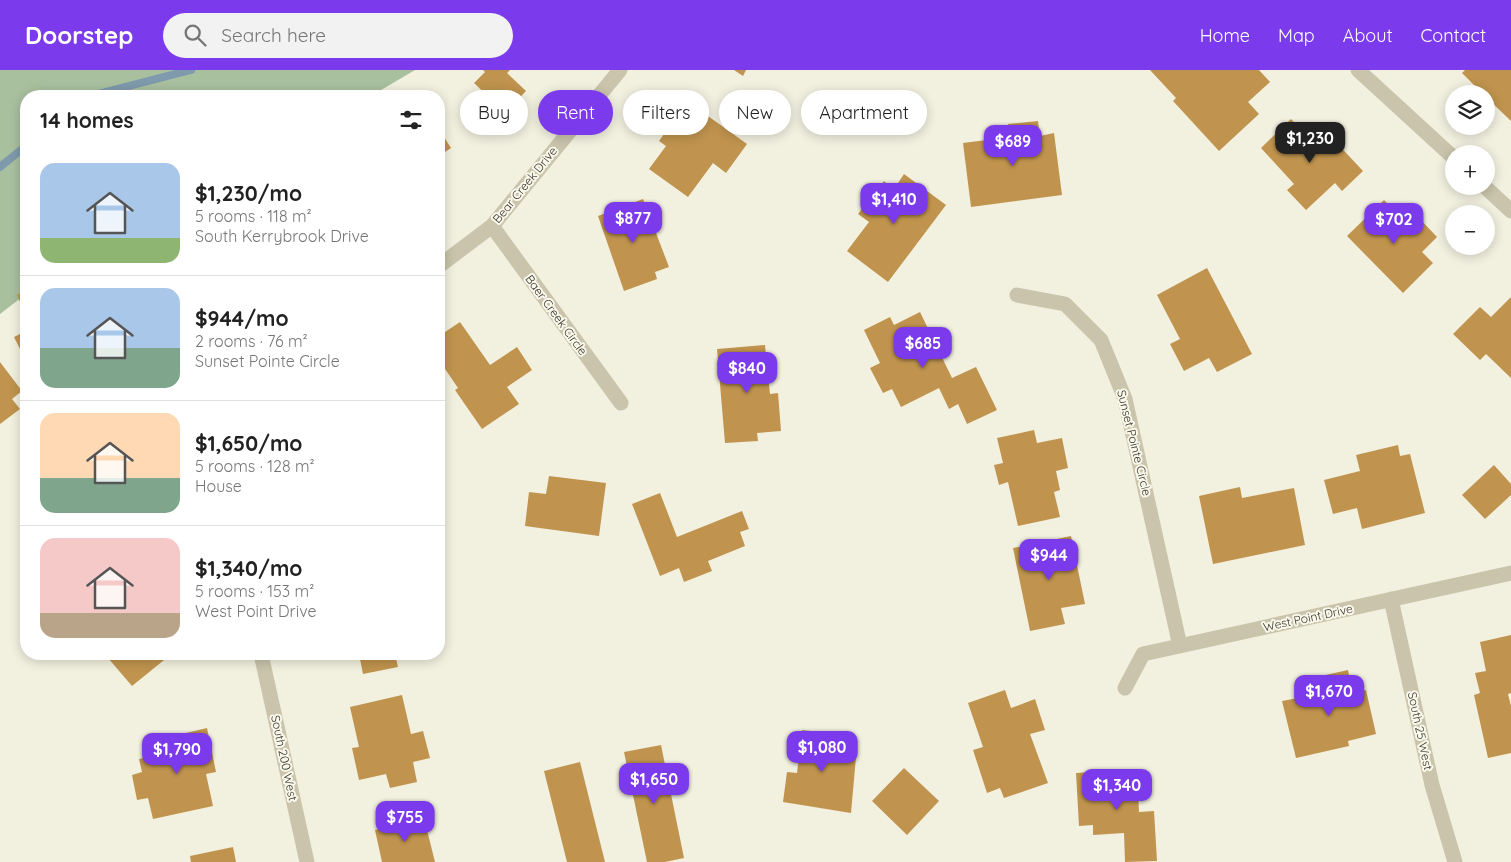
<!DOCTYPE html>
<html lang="en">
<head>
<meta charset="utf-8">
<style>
  :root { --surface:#fff; --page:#f2f2f2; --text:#222; --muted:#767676; --line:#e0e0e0; --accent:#7c3aed }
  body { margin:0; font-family:Quicksand,sans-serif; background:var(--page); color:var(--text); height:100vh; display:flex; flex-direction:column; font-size:19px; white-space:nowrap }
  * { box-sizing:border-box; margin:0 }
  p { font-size:16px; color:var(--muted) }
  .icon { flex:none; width:28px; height:28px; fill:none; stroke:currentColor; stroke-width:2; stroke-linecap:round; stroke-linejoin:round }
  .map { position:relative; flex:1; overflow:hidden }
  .details { position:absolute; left:20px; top:20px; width:425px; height:570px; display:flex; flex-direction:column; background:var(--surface); border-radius:20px; box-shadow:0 2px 12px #0003 }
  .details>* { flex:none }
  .banner { position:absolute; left:460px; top:20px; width:475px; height:45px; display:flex; gap:10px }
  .fabs { position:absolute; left:1445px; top:15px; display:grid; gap:10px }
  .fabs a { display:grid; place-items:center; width:50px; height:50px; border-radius:50%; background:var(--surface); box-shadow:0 2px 12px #0003; font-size:25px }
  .price { position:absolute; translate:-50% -42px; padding:0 11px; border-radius:10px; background:var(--accent); color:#fff; font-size:16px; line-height:32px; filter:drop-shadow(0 1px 2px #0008) }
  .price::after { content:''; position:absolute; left:50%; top:30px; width:15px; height:11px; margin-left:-8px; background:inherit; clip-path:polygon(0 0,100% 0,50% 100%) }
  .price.selected { background:#222; color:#fff }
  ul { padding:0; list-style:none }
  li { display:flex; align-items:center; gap:15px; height:125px; padding:0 20px }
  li+li { border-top:1px solid var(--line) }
  li span { display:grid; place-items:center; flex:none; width:140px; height:100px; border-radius:15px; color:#555 }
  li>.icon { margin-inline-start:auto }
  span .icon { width:60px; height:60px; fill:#fffc; stroke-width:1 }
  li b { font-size:21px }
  h2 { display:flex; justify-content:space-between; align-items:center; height:60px; padding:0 20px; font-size:21px }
  .pill { padding:0 18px; border-radius:22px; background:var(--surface); box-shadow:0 2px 12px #0003; font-size:18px; line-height:45px }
  .pill.selected { background:var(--accent); color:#fff }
  header { display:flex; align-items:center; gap:30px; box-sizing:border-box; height:70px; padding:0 25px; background:var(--accent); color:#fff }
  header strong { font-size:24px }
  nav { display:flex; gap:28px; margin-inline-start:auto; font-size:18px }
  .search { width:350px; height:45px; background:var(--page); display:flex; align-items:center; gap:12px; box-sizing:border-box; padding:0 18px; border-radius:28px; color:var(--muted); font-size:19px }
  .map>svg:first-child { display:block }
</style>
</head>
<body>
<header>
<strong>Doorstep</strong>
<div class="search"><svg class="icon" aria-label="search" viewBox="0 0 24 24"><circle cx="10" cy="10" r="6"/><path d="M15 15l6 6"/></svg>Search here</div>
<nav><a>Home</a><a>Map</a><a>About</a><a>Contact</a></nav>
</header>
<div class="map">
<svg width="1511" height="792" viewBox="0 0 1511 792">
  <rect width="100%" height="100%" fill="#f2f0df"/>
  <path fill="#a9c09f" d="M0 0H415L371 26H26V224L0 244Z"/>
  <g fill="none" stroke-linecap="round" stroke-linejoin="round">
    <path stroke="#7f9aad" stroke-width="8" d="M90 26 191 0
      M0 97 26 76"/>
  </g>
  <path fill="#c0944e" d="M483 0H510L507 3 526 21 505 43 474 13 485 2Z
    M734 0H746L743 6Z
    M1150 0H1259L1270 12 1248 32 1259 44 1219 81 1173 31 1176 28Z
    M1465 0H1511V51L1486 27V24H1483L1462 3Z
    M687 31 747 74 726 103 713 93 688 127 649 99 666 76 659 71Z
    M1291 49 1321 81 1333 69 1363 101 1342 121 1335 113 1306 140 1287 120 1294 114 1261 78Z
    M1038 51 1040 66 1054 63 1062 125 971 137 963 73 1010 67 1008 54Z
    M439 59 451 78 439 86Z
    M904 104 946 135 888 212 847 181 869 152 858 144 884 111 894 119Z
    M643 129 669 197 655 202 657 209 624 221 598 146Z
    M1384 130 1409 155 1418 147 1437 167 1422 182 1433 193 1403 223 1347 166Z
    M1207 198 1252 284 1217 302 1209 288 1184 301 1170 274 1180 269 1157 225Z
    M26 220V245L17 225Z
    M1511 227V308L1486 284 1480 290 1453 264 1480 237 1491 247Z
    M920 242 952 308 976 297 997 340 967 354 958 334 949 339 939 318 901 337 892 319 883 323 870 298 880 293 864 260 890 247 894 255Z
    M460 252 490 295 517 277 532 300 507 317 519 334 482 359 455 320 458 318 439 290V266Z
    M26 261V291L14 267Z
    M765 275 770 324 778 323 781 361 757 363 758 371 725 373 717 279Z
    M0 292 22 321 12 329 20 339 0 354Z
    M1034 360 1037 373 1062 368 1068 398 1056 401 1060 420 1054 422 1060 447 1018 456 1008 412 999 415 994 395 1003 393 997 368Z
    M1398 375 1400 386 1410 384 1425 443 1362 459 1357 438 1333 444 1324 410 1360 401 1356 385Z
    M1494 395 1511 414V425L1485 449 1462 425Z
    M549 406 606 413 599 466 525 456 529 422 546 424Z
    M1240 417 1242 428 1294 418 1305 475 1213 494 1199 426Z
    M660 423 677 467 742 441 749 459 740 462 745 476 708 491 712 501 684 512 679 498 660 506 632 434Z
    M1071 466 1085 534 1061 538 1065 554 1030 561 1013 478Z
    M1511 565V623L1508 624 1511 636V683L1488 688 1474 625 1480 623 1475 603 1486 601 1480 572Z
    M113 584H167L169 586 132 616 108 588Z
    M359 584H395L398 597 363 604Z
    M1348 600 1353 623 1366 620 1376 664 1348 671 1349 676 1296 688 1282 631 1325 623 1321 606Z
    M1005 620 1011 638 1035 629 1045 660 1030 664 1048 713 1004 728 1000 718 987 723 973 680 983 677 968 633Z
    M402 625 411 664 423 661 430 688 413 692 417 712 390 718 386 704 359 710 352 678 359 677 350 637Z
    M207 658 216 702 206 704 213 736 153 749 148 728 137 730 132 705 142 702 139 689 163 684 160 669Z
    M802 660 848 665 846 686 856 687 851 743 783 732 787 702 797 703Z
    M661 675 684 788 665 792H647L624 682Z
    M580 692 605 792H567L544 701Z
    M904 698 939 731 907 765 872 731Z
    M1137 699 1139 742 1154 741 1157 791 1125 792 1124 763 1093 765V755L1079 756 1076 703Z
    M424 748 435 792H382L375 760Z
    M233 777 236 792H191L190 786Z"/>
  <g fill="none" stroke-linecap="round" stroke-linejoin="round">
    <path stroke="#c9c4ab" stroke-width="15" d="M1358 0 1454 88
      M1484 116 1511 141
      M492 156 621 333
      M439 196 492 156 620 0
      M1017 225 1065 234 1101 270 1125 329 1180 576
      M1391 529 1432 715 1455 792
      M261 584 307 792
      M1125 618 1143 584 1511 503"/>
  </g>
  <g text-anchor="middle" stroke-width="4" stroke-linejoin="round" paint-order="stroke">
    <g font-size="12" fill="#37332a" stroke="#f9f8eb">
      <text transform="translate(525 115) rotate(-51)" y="4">Bear Creek Drive</text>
      <text transform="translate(556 245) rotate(54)" y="4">Baer Creek Circle</text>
      <text transform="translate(1134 373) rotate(76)" y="4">Sunset Pointe Circle</text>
      <text transform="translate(1308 548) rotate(-12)" y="4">West Point Drive</text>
      <text transform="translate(1420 661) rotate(78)" y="4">South 25 West</text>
      <text transform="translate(284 688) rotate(78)" y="4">South 200 West</text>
    </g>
  </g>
</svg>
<div class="fabs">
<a><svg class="icon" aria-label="layers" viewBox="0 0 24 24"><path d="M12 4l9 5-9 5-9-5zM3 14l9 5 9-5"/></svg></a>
<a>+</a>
<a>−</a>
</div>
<b class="price selected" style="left:1310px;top:94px">$1,230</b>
<b class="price" style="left:1013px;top:97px">$689</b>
<b class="price" style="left:894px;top:155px">$1,410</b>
<b class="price" style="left:633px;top:174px">$877</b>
<b class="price" style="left:1394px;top:175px">$702</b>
<b class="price" style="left:923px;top:299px">$685</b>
<b class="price" style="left:747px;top:324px">$840</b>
<b class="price" style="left:1049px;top:511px">$944</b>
<b class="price" style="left:1329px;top:647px">$1,670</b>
<b class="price" style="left:822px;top:703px">$1,080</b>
<b class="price" style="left:177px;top:705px">$1,790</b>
<b class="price" style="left:654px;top:735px">$1,650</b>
<b class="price" style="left:1117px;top:741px">$1,340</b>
<b class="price" style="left:405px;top:773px">$755</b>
<div class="banner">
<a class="pill">Buy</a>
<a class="pill selected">Rent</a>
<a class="pill">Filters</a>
<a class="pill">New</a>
<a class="pill">Apartment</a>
</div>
<section class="details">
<h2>14 homes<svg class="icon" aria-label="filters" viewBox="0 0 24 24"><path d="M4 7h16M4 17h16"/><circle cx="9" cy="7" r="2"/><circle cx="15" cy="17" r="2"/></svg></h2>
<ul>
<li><span style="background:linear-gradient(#a9c7e8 75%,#8fb573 0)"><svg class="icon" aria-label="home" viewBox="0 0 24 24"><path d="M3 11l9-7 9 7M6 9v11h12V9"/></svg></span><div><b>$1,230/mo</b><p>5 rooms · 118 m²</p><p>South Kerrybrook Drive</p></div></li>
<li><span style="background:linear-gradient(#a9c7e8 60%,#7fa58c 0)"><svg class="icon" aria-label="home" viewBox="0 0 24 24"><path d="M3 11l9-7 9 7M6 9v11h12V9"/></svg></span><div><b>$944/mo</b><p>2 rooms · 76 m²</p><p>Sunset Pointe Circle</p></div></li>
<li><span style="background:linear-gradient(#ffd9b3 65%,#7fa58c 0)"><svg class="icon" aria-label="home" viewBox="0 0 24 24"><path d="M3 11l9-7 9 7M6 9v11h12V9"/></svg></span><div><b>$1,650/mo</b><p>5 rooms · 128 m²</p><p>House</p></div></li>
<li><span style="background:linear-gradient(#f6c9c9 75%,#b9a48a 0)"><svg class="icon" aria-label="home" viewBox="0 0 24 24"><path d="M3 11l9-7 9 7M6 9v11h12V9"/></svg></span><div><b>$1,340/mo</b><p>5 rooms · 153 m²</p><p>West Point Drive</p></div></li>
</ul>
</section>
</div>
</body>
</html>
